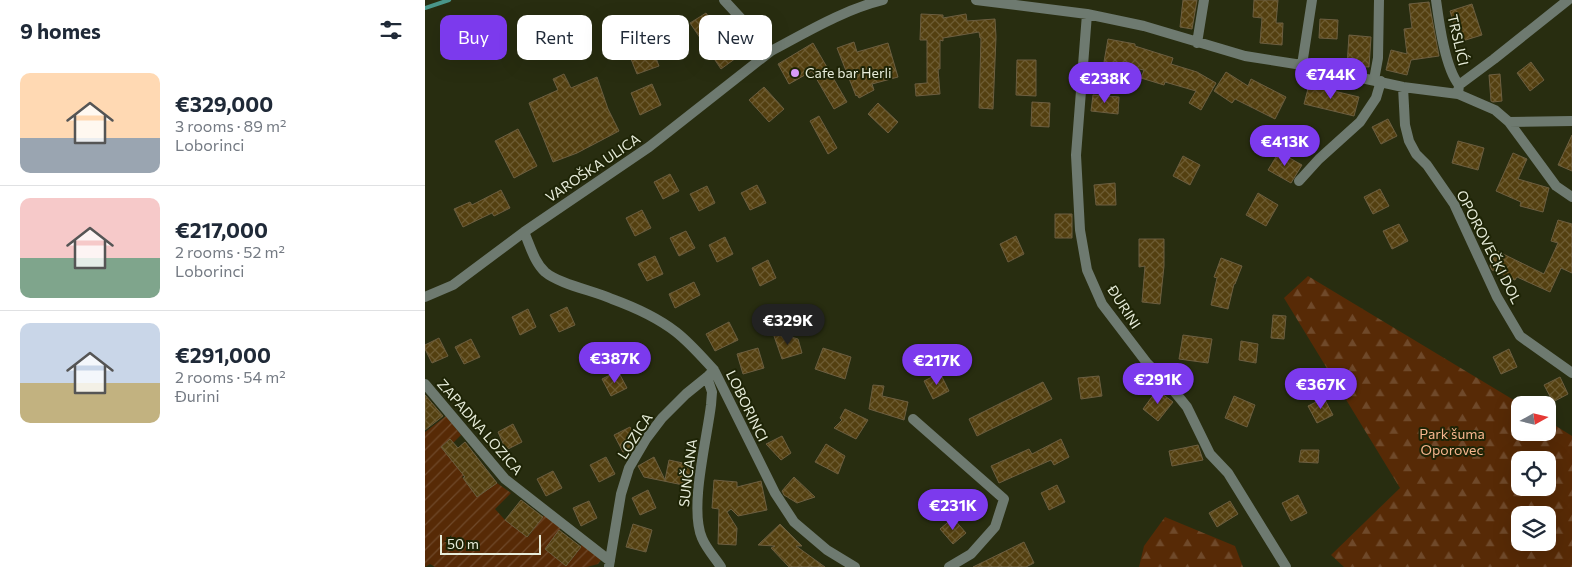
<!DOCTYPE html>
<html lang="en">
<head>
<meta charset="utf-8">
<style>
  :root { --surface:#fff; --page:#f2f2f3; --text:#1f2937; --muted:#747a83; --line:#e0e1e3; --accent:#7c3aed }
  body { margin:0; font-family:Commissioner,sans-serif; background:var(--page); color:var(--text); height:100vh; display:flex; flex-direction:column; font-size:19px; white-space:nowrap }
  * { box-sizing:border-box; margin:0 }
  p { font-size:16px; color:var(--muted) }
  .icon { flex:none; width:28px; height:28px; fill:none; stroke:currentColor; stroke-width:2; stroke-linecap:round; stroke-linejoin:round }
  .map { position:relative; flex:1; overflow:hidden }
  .drawer { display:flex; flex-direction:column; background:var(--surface); width:425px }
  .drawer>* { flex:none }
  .guide { position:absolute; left:15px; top:15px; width:475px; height:45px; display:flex; gap:10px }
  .needle { width:32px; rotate:82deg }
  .tools { position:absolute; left:1086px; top:396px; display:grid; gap:10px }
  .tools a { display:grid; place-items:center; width:45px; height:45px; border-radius:10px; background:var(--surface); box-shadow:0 5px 20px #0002; font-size:25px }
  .scale { position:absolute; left:15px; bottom:12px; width:101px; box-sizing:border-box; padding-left:5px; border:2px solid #e7ecda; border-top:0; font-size:14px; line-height:18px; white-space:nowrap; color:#e7ecda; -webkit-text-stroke:4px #1e2406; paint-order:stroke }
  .price { position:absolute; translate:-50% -42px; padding:0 11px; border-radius:18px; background:var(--accent); color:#fff; font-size:16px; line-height:32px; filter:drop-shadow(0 1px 2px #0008) }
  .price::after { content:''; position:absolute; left:50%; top:30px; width:15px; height:11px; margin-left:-8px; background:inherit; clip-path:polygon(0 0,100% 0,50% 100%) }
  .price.current { background:#222; color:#fff }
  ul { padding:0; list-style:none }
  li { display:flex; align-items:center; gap:15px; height:125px; padding:0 20px }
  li+li { border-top:1px solid var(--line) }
  li span { display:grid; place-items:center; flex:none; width:140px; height:100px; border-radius:10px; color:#555 }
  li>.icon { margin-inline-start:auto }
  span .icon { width:60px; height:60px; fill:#fffc; stroke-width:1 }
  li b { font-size:21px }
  h2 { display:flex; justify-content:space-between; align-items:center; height:60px; padding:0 20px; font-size:21px }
  .chip { padding:0 18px; border-radius:10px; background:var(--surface); box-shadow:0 5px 20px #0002; font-size:18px; line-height:45px }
  .chip.current { background:var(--accent); color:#fff }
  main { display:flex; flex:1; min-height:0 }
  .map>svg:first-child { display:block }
</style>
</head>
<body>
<main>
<section class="drawer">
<h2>9 homes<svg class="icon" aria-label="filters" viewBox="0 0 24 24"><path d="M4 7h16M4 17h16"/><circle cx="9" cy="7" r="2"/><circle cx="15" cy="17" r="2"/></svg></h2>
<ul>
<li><span style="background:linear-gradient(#ffd9b3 65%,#9aa5b1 0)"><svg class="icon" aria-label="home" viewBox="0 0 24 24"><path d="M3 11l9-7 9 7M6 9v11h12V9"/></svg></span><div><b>€329,000</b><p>3 rooms · 89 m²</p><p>Loborinci</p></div></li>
<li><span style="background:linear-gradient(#f6c9c9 60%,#7fa58c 0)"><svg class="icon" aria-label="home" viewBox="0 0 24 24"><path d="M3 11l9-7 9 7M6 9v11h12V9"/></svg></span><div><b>€217,000</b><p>2 rooms · 52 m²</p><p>Loborinci</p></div></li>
<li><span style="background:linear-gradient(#c9d6e8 60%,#c2b280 0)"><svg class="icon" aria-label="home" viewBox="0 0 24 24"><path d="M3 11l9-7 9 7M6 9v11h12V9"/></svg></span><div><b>€291,000</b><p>2 rooms · 54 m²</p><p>Đurini</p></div></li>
</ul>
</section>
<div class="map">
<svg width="1147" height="567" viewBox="0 0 1147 567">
  <defs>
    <pattern id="forest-firs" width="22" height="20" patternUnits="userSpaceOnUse" patternTransform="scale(1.25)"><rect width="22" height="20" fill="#572a06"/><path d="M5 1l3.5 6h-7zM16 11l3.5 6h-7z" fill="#6f492a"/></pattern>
    <pattern id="garden-furrows" width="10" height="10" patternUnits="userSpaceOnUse" patternTransform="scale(1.25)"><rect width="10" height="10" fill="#572a06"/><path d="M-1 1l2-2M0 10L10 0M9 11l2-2" fill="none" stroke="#6f492a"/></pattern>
    <pattern id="building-cross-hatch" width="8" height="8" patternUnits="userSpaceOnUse" patternTransform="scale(1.25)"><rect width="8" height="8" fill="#544010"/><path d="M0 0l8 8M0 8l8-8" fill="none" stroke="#6d5c32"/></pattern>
  </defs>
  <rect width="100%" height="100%" fill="#282d10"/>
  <path fill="url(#forest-firs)" fill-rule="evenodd" d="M883 276 1097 405H1095V432H1122L1123 421 1147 436V567H919L906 555 975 488 859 298ZM1095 460H1122V488H1095ZM1095 515H1122V542H1095Z
    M740 517 810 546 818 567H714L719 546Z"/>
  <path fill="url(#garden-furrows)" d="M21 416 36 435 28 443 25 439 16 447 39 475 37 477 52 497 72 483 86 493 70 509 80 520 103 537 119 515 136 528 120 549 141 565 157 544 176 560 173 564 162 567H10L5 564 0 567V432Z"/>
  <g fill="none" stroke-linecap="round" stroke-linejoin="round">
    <path stroke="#49968a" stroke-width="4" d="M0 8 24 0"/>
  </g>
  <path fill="url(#building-cross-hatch)" stroke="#6c5e40" d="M758 0H772L767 29 755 27Z
    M829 0H853L851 23H858L857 45 835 43 837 18 828 17Z
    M1004 2 1014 56 986 60 982 75 961 70 966 50 982 54 979 29 987 28 984 4Z
    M1047 4 1057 35 1034 42 1025 11Z
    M281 13 311 58 296 69 265 23Z
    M496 14 518 15V18L541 14 542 21 570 19 571 37 568 109 554 108 556 38H555L554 32 518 38V41L515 40V69H513L515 94 491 96 490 84 502 83V40H495Z
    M895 19 913 20 912 39 894 38Z
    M924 35 946 37 944 67 922 66Z
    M683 39 710 44V46L748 58 746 64 772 72 791 83 776 110 764 103 771 91 740 82 739 85 716 78 719 70 679 62Z
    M224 40 234 66 212 74 202 49Z
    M429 42 432 52 463 43 473 77 447 84 449 90 434 98 432 95 431 96 412 48Z
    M388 43 422 102 409 109 387 71 364 84 353 64Z
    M592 60H611V96L591 95Z
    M1106 62 1119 80 1105 91 1092 73Z
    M801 72 823 86 826 79 861 97 850 119 810 99 807 103 789 91Z
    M139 74 146 88 172 77 183 109 194 131 152 153 128 162 104 103 133 90 128 79Z
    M1075 74 1077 101 1068 102 1066 101 1064 75Z
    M227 84 236 105 215 115 206 93Z
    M884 85 934 97 929 116 879 104Z
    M339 87 359 109 344 122 324 100Z
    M668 95 694 97 693 114 666 111Z
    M607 102 625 103 624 127 606 126Z
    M453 103 473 122 463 133 443 114Z
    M394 116 412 148 403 154 385 121Z
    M963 119 972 136 956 144 947 127Z
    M93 129 112 166 89 178 70 141Z
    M1147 135V171L1133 165Z
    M1033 141 1059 148 1053 170 1027 163Z
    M854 152 877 165 866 183 843 170Z
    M1088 153 1102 159 1093 179 1124 188 1118 212 1095 206 1096 202 1071 191Z
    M758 156 775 165 765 185 748 176Z
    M245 174 254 191 238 199 229 182Z
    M690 183 691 205H671L669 185Z
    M332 185 341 203 325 210 316 193Z
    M282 186 290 203 274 211 265 194Z
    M955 189 964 206 948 214 939 197Z
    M76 190 85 208 69 216 67 213 38 227 29 209 45 202 47 205Z
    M833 193 853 205 841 226 821 215Z
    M217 210 226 228 210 236 201 218Z
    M630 214H647V238H630Z
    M1133 220 1147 224V273L1136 268 1125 292 1092 277 1090 280 1067 270 1065 266 1072 251 1119 274 1133 243 1126 241Z
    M974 224 983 241 967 249 958 231Z
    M261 231 270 248 254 256 245 238Z
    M591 236 599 254 583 262 575 244Z
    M300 237 308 254 292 262 284 245Z
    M714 239H739V266L735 304 717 302 720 266 714 267Z
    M230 256 238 274 222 281 213 264Z
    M796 258 817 266 810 284H809L803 309 786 305 792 278 789 277Z
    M343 260 351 278 335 286 327 268Z
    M269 282 275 295 250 308 244 294Z
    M142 307 150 325 134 332 125 315Z
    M103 309 111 327 95 335 87 317Z
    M378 309 393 310 392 325 376 328Z
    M848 315 861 316 859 339 846 338Z
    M304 322 313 340 290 351 281 334Z
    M357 334 373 339 377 353 357 359 349 336Z
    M758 335 787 339 783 363 754 359Z
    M14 338 23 356 7 363 0 349V345Z
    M46 339 55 357 39 364 30 347Z
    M816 341 833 344 831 363 814 360Z
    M333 348 339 368 318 374 312 354Z
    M398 348 426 357 420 379 390 369Z
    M1084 349 1092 367 1076 374 1068 357Z
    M193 371 202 388 186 396 177 379Z
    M515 373 524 391 508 399 499 381Z
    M674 376 677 396 656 399 653 378Z
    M1135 377 1143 394 1128 402 1119 385Z
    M618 382 627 399 552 436 544 419Z
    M448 385 459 386 457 396 483 402 479 420 444 409Z
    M732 390 748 402 733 421 718 409Z
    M0 395 18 416 0 430Z
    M809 396 830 405 822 427 800 418Z
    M899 398 908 415 892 423 883 406Z
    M420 409 443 420 431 439 409 428 417 420 415 418Z
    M88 424 97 442 81 450 73 432Z
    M205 427 212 441 208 448 198 452 189 435Z
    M357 436 366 453 356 460 341 444Z
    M25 439 33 448 40 442 72 483 52 497 38 478 40 477 16 447Z
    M636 439 644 457 629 465 626 460 574 483 566 466 604 449 607 454Z
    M401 444 420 456 413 474 390 462Z
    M773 445 778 460 747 466 744 451Z
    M876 450H894L893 463 874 462Z
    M181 457 190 474 174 482 165 465Z
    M229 457 240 480 244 460 267 465 263 486 219 477 213 466Z
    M128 471 137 488 121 496 112 479Z
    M369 477 390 497 372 503 359 495 357 491Z
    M289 480 312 482V487L336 481 342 510 313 516 306 509 302 512 312 528 311 545 293 544 294 509 287 508Z
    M632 485 640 502 624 510 616 493Z
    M223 490 231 508 215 515 207 498Z
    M873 495 882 513 866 521 857 503Z
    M96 500 118 517 102 537 80 520Z
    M164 501 172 518 156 526 148 508Z
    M805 501 813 514 792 527 784 513Z
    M528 518 541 533 528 544 515 529Z
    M208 524 227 530 221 552 201 547Z
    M355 524 377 546H371L400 567H364L346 548 350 546 333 545Z
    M134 530 156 547 141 566 120 549Z
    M599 542 609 563 601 567H548Z"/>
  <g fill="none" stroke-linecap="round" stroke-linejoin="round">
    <path stroke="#6e7a70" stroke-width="10" d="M299 0 346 51C382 32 418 10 458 0
      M551 0 662 14 719 26 820 56 877 65 978 87 1033 94 1070 110 1084 122 1131 186 1147 197
      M1011 0C1014 22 1020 68 1034 85
      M662 14 651 155 655 230 662 270 677 304 722 363 744 385 762 407 785 454 803 473 861 567
      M772 43 779 0
      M877 65 887 0
      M949 80 953 58 954 0
      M978 87 980 125 984 141 991 154 1002 165 1029 204 1072 297 1095 336 1147 373
      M1033 94 1034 85 1069 59 1143 0
      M1084 122 1147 121
      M874 181 894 159 935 122 951 98 956 81
      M99 232C105 245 109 262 120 272 134 284 169 291 187 299 209 307 233 318 251 332 265 343 277 357 289 370L350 493 369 522 402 550 430 567
      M0 297 28 285 99 232 224 147 346 51
      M282 377 287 392 286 405C282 439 264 508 277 538 281 548 290 558 296 567
      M0 384 80 479 185 561
      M488 419 579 499 570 527 546 554 524 567
      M184 566 196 494 204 468 221 439 237 418 261 394 282 377 289 370"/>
  </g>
  <circle fill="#d89bf8" stroke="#1e2406" stroke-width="2" cx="370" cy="73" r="5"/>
  <g text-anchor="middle" stroke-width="4" stroke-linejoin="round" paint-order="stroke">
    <g font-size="14" fill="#e7ecda" stroke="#1e2406">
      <text transform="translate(1033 40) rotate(77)" y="5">TRSLIĆI</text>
      <text transform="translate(168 168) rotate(-34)" y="5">VAROŠKA ULICA</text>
      <text transform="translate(1064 247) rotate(63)" y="5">OPOROVEČKI DOL</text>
      <text transform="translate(699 307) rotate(57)" y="5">ĐURINI</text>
      <text transform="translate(322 406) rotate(64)" y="5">LOBORINCI</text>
      <text transform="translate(55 427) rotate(49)" y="5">ZAPADNA LOZICA</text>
      <text transform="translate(210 436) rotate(-57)" y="5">LOZICA</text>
      <text transform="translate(263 473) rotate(-83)" y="5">SUNČANA</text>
    </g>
    <g font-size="14" fill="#e7ecda" stroke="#1e2406" text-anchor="start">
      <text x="380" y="78">Cafe bar Herli</text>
    </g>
    <g font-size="14" fill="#f7b68e" stroke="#1e2406">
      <text x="1027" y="439">Park šuma<tspan x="1027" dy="16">Oporovec</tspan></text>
    </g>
  </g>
</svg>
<div class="tools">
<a><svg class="needle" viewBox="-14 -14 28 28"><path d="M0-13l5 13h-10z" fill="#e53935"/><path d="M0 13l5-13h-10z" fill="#747a83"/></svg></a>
<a><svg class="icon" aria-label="locate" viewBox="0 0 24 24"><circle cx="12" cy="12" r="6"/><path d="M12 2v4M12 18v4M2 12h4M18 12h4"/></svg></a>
<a><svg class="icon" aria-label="layers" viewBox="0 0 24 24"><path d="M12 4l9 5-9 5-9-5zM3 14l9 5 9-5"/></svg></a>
</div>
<div class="scale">50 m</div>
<b class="price" style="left:906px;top:100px">€744K</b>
<b class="price" style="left:680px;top:104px">€238K</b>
<b class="price" style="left:860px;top:167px">€413K</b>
<b class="price current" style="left:363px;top:346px">€329K</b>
<b class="price" style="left:190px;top:384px">€387K</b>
<b class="price" style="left:512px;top:386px">€217K</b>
<b class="price" style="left:733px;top:405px">€291K</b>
<b class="price" style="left:896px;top:410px">€367K</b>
<b class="price" style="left:528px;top:531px">€231K</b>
<div class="guide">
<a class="chip current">Buy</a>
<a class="chip">Rent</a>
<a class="chip">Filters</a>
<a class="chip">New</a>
</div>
</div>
</main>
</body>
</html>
